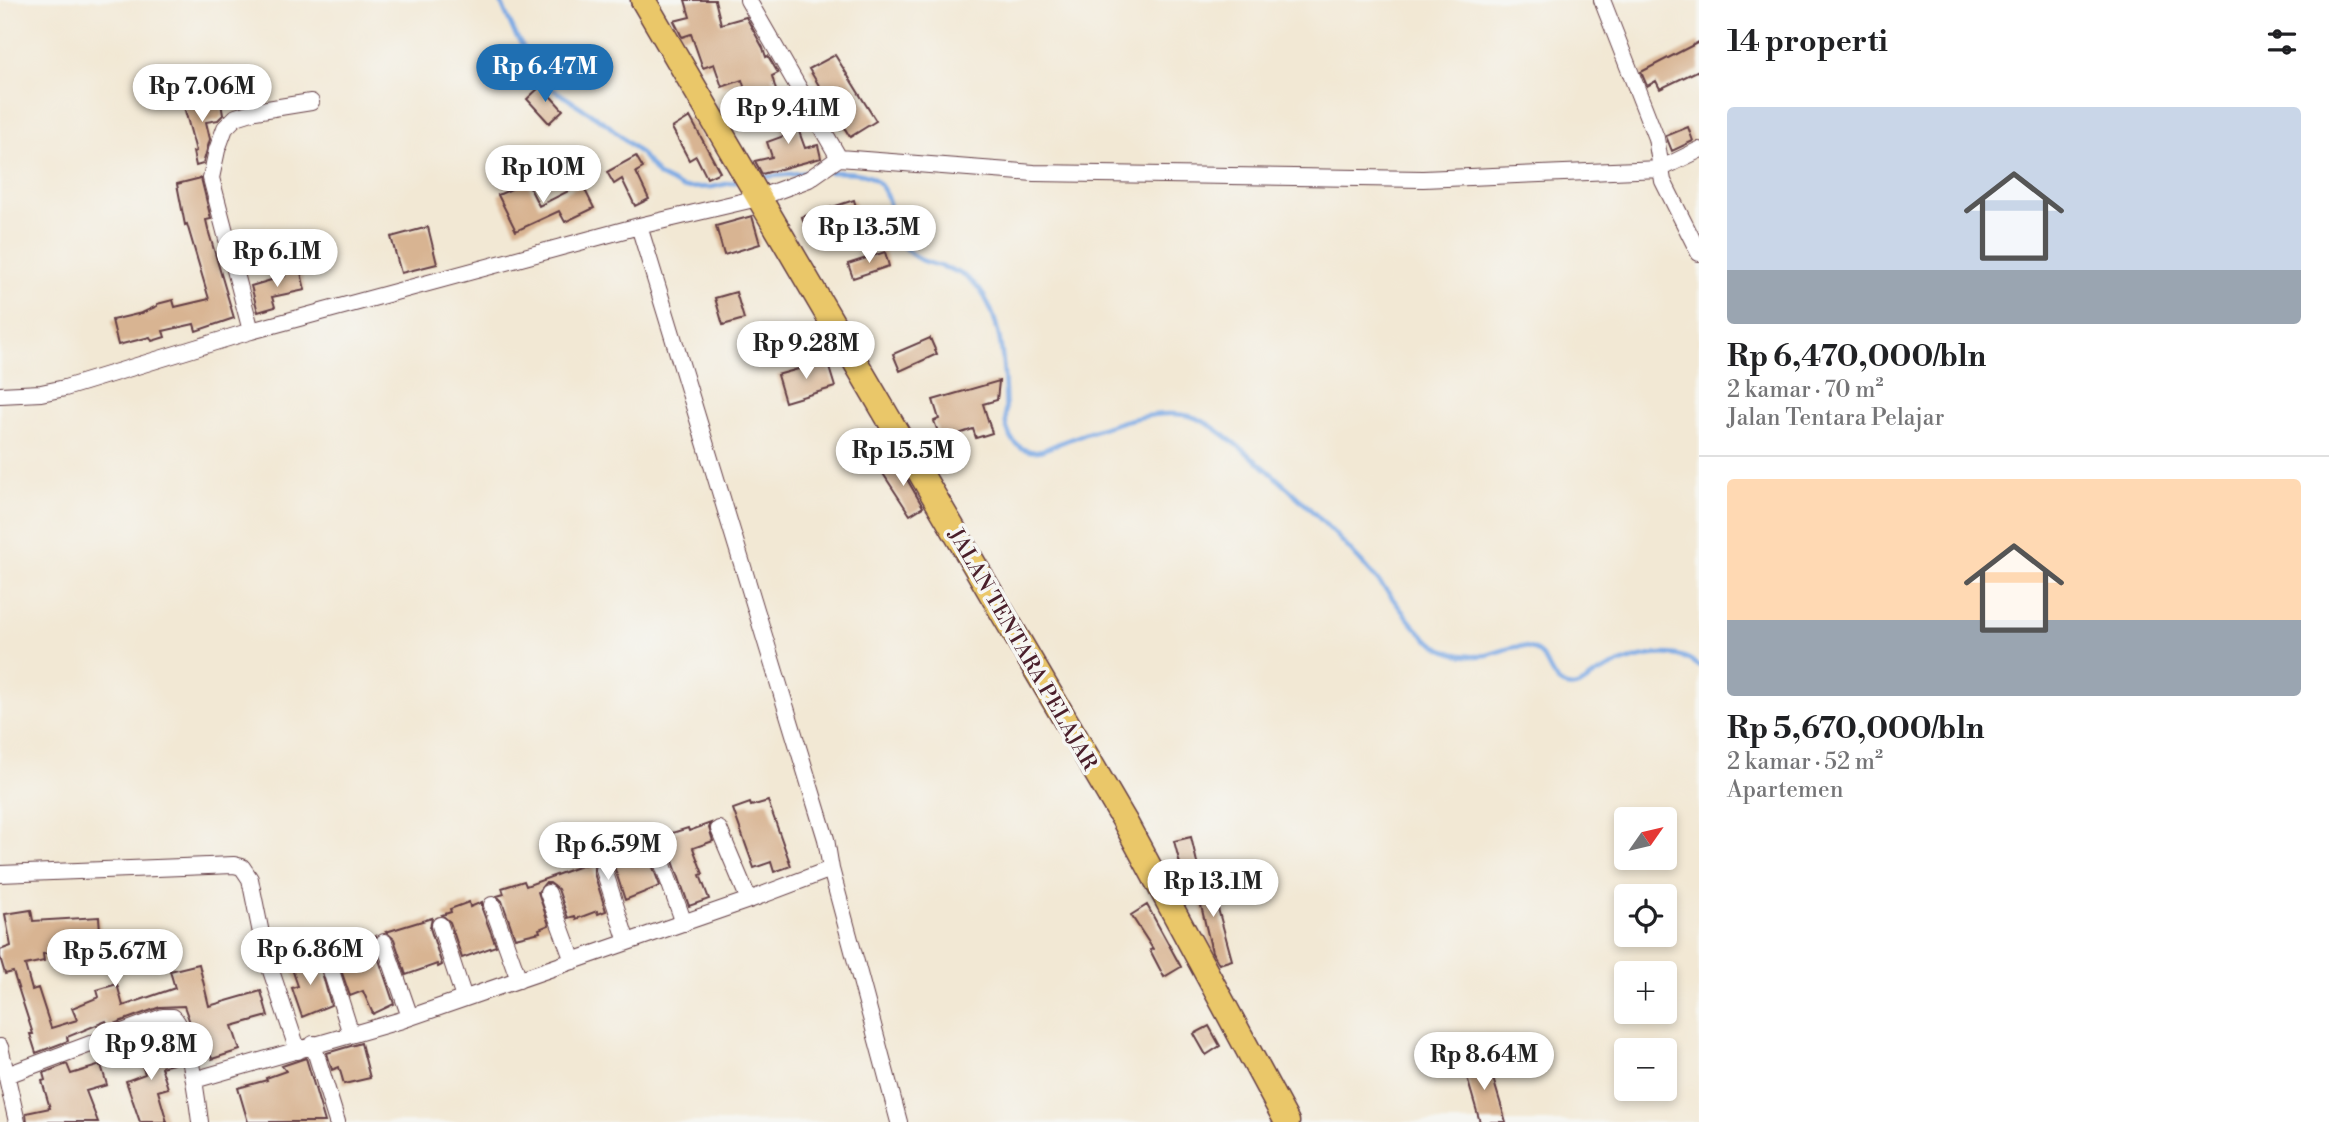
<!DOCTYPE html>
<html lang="id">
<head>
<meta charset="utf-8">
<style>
  :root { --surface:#fff; --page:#f2f2f2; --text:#202124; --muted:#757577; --line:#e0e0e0; --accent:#1f6fb2 }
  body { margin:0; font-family:"Libre Bodoni",serif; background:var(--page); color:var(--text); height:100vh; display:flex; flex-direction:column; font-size:26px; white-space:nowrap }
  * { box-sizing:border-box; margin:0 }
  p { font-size:23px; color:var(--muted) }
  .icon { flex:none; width:38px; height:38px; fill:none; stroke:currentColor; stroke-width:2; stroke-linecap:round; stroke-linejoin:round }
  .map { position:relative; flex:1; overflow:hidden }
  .details { display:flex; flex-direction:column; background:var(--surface); width:630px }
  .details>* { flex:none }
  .needle { width:46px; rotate:56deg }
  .tools { position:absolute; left:1614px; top:807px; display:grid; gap:14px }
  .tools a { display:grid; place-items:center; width:63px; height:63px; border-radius:7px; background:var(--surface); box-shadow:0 4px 10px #0003; font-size:35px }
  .price { position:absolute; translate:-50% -60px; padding:0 16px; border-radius:24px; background:#fff; color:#222; font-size:23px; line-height:46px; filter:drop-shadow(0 2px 4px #0008) }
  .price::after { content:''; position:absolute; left:50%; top:42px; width:21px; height:16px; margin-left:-10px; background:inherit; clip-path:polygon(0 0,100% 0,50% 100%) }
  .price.active { background:var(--accent); color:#fff }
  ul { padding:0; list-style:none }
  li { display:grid; align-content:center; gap:14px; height:371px; padding:0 28px }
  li+li { border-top:2px solid var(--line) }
  li span { display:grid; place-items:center; height:217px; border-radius:7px; color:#555 }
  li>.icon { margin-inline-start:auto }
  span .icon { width:126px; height:126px; fill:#fffc; stroke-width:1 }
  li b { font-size:30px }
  h2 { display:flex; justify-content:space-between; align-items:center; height:84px; padding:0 28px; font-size:30px }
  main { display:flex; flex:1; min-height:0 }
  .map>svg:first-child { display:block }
</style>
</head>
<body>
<main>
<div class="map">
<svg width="1699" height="1122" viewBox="0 0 1699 1122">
  <rect width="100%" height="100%" fill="#f6f6f2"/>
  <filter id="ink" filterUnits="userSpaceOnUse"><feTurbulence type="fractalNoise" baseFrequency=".0143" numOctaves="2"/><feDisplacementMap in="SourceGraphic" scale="14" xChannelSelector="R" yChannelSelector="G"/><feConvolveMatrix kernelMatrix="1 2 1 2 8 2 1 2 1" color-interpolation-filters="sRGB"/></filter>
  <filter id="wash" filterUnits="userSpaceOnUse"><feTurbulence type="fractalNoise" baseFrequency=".00686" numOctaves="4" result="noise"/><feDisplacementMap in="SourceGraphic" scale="28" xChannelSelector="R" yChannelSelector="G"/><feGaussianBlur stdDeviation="1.57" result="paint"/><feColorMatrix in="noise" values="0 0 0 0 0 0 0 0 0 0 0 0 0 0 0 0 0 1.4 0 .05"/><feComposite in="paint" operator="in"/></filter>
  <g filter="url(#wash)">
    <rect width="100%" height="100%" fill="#f2e8d4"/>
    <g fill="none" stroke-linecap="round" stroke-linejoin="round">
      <path stroke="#7aa9e4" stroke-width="4.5" d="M500 0 515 34 548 86 607 124 642 155 659 176 683 188 712 187 741 181
        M829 172C864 172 884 172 891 212 893 226 895 236 904 247 920 266 940 263 961 274 1006 297 1005 380 1006 425 1009 437 1016 448 1030 451 1042 453 1053 445 1065 441 1102 428 1155 406 1193 417 1211 423 1227 438 1242 449 1295 491 1342 539 1386 590 1404 612 1421 642 1450 652 1461 656 1475 657 1487 655 1502 652 1516 642 1533 649 1552 658 1548 686 1572 687 1583 687 1590 677 1599 673 1627 658 1673 643 1699 666
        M756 178 810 172"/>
    </g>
    <g id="blocks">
      <path fill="#d8b492" d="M685 0H715L721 24 746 17 763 48 766 57 768 56 778 73 772 76 782 112 738 125 734 111 750 106 742 80 722 87 714 64 703 68 691 34 682 37 674 21 690 17Z
        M1699 42V70L1660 89 1656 81 1647 86 1641 72Z
        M835 55 876 121 850 137 809 69Z
        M541 86 563 110 549 123 527 99Z
        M220 97 223 115 218 120 206 122 210 139 203 164 196 166 193 152 196 151 183 103Z
        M798 108 806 123 797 126 805 148 818 145 821 158 762 174 755 161 772 157 767 142 784 136 777 116Z
        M690 117 720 172 707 178 696 156 689 160 672 128Z
        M1688 127 1693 141 1672 151 1666 136Z
        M636 156 643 168 636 172 649 199 635 206 622 179 614 184 607 172Z
        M201 178 211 219 206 220 209 233 234 318 196 331 194 324 163 331 165 337 152 341 150 337 118 345 112 320 142 313 157 306V304L173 300 175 307 209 299 187 224 185 225 177 184Z
        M527 182 539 206 582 184 594 208 565 222 559 211 516 231 498 195Z
        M854 200 859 217 807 233 802 217Z
        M752 216 760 244 724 255 716 226Z
        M428 227 437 264 401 273 391 237Z
        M263 238 267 255 244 260 240 243Z
        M885 252 889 266 853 278 848 264Z
        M300 268 305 290 272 297 275 307 258 312 251 286 285 276 284 271Z
        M736 292 744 319 723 325 715 298Z
        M930 338 937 354 900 371 893 354Z
        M827 361 835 387 785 402 777 375Z
        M999 381 997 400 983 404 992 433 976 438 973 429 941 440 934 421 939 419 933 400Z
        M897 462 923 507 910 515 882 472Z
        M768 801 791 866 774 872 771 862 754 868 733 809 750 803 751 806Z
        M711 823 709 828 713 841 693 848 703 874 700 875 709 899 689 906 668 847 661 841H655L650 845 648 854 660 886 625 900 614 866 607 860H600L594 867V873L606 911 598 914 597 911 576 919 575 916 568 918 558 889 550 883H545L538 892 549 925 539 929 540 932 515 938 502 901 497 896 504 894 502 888 524 881 526 886 669 834 688 828 689 831Z
        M1191 837 1199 871 1183 875 1174 841Z
        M1208 872 1232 960 1219 964 1212 952 1194 876Z
        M469 902 470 907 482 902V909L496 946 462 958 450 922 442 915 451 912 450 909Z
        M1147 905 1181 967 1164 977 1150 950 1153 949 1131 915Z
        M31 910 33 921 99 917 101 944 71 946V952L43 954 44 961 25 965 32 990 38 988 51 1028 77 1020 72 1008 99 997 97 990 117 984 123 1006 175 988 170 971 199 964 209 1006 261 991 268 1016 232 1026 240 1050 212 1059 204 1036 196 1039 184 1006 160 1007 108 1026 106 1021 67 1037 68 1041 36 1053 30 1034H33L13 972 5 974 0 957V950L11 946 5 914Z
        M432 918 430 928 442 965 438 967 437 964 406 975 394 939 386 932Z
        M376 936 374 945 394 1004 373 1014 363 991 350 996 335 953 366 942V940Z
        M318 958 331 1005 302 1017 292 988 298 986 291 966Z
        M1209 1026 1220 1046 1206 1055 1194 1034Z
        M165 1038 173 1064 161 1067 168 1088 158 1091 167 1122H140L126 1081 145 1074 136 1047Z
        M361 1043 370 1078 344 1084 339 1067 332 1070 327 1053Z
        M306 1058 325 1122H248L238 1088 267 1080 266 1078 286 1071 282 1066Z
        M1487 1058 1506 1122H1480L1463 1064Z
        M67 1064 71 1074 101 1065 107 1085 86 1091 98 1122H27L26 1113 50 1108 42 1081 45 1080 43 1073Z"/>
    </g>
  </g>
  <g filter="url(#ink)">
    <use href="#blocks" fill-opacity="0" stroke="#633d44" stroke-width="2"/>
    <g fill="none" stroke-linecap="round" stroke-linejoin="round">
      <g stroke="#633d44" stroke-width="18">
        <path id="minor" d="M748 0 839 158
          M1602 0 1656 138 1663 181 1699 253
          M251 331 211 178 217 150 225 128 236 117 255 111 311 102
          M0 395 41 393 65 388 251 331 639 226 758 198 809 179 839 158 1034 173 1423 179 1660 169 1699 150
          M719 829 749 900
          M658 851 684 923
          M831 869 899 1122
          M604 870 627 942
          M0 874 234 865 242 867 250 879 265 953 298 1051
          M548 893 573 961
          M492 905 519 980
          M440 925 464 998
          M384 942 410 1017
          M328 961 351 1034
          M313 1044 337 1122
          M0 1047 17 1122
          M7 1075 163 1017H173C189 1031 197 1099 200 1122
          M194 1080 402 1020 749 900 831 869 826 839 639 226"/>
      </g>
      <g stroke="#633d44" stroke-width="27">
        <path id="highway" d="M643 0 1124 820 1287 1122"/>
      </g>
      <use href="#minor" stroke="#fff" stroke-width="16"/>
      <use href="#highway" stroke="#eac769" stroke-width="24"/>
    </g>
  </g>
  <g text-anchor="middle" stroke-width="7" stroke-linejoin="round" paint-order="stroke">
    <g font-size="21" fill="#4a1f2b" stroke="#f6f6f2">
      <text transform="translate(1023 649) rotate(60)" y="7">JALAN TENTARA PELAJAR</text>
    </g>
  </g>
</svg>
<div class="tools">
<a><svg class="needle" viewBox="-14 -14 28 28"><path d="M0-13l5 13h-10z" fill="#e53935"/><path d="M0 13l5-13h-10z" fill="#757577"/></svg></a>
<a><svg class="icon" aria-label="locate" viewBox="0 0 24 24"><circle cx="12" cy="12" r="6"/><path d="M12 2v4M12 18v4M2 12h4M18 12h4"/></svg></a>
<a>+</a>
<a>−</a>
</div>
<b class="price active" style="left:545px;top:104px">Rp 6.47M</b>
<b class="price" style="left:202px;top:124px">Rp 7.06M</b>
<b class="price" style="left:788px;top:146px">Rp 9.41M</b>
<b class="price" style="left:543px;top:205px">Rp 10M</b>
<b class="price" style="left:869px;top:265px">Rp 13.5M</b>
<b class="price" style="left:277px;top:289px">Rp 6.1M</b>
<b class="price" style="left:806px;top:381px">Rp 9.28M</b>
<b class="price" style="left:903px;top:488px">Rp 15.5M</b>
<b class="price" style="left:608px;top:882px">Rp 6.59M</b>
<b class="price" style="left:1213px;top:919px">Rp 13.1M</b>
<b class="price" style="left:310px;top:987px">Rp 6.86M</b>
<b class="price" style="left:115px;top:989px">Rp 5.67M</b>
<b class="price" style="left:151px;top:1082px">Rp 9.8M</b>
<b class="price" style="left:1484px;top:1092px">Rp 8.64M</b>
</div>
<section class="details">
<h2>14 properti<svg class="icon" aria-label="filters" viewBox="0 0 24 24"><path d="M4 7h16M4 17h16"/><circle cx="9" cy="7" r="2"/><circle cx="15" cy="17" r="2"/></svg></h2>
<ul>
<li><span style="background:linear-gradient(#c9d6e8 75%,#9aa5b1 0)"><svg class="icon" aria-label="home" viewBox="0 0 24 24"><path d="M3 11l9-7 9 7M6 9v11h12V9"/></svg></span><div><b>Rp 6,470,000/bln</b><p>2 kamar · 70 m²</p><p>Jalan Tentara Pelajar</p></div></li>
<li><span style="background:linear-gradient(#ffd9b3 65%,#9aa5b1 0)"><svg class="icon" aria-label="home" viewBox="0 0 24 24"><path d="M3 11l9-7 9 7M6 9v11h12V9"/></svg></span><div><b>Rp 5,670,000/bln</b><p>2 kamar · 52 m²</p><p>Apartemen</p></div></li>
</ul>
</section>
</main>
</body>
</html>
